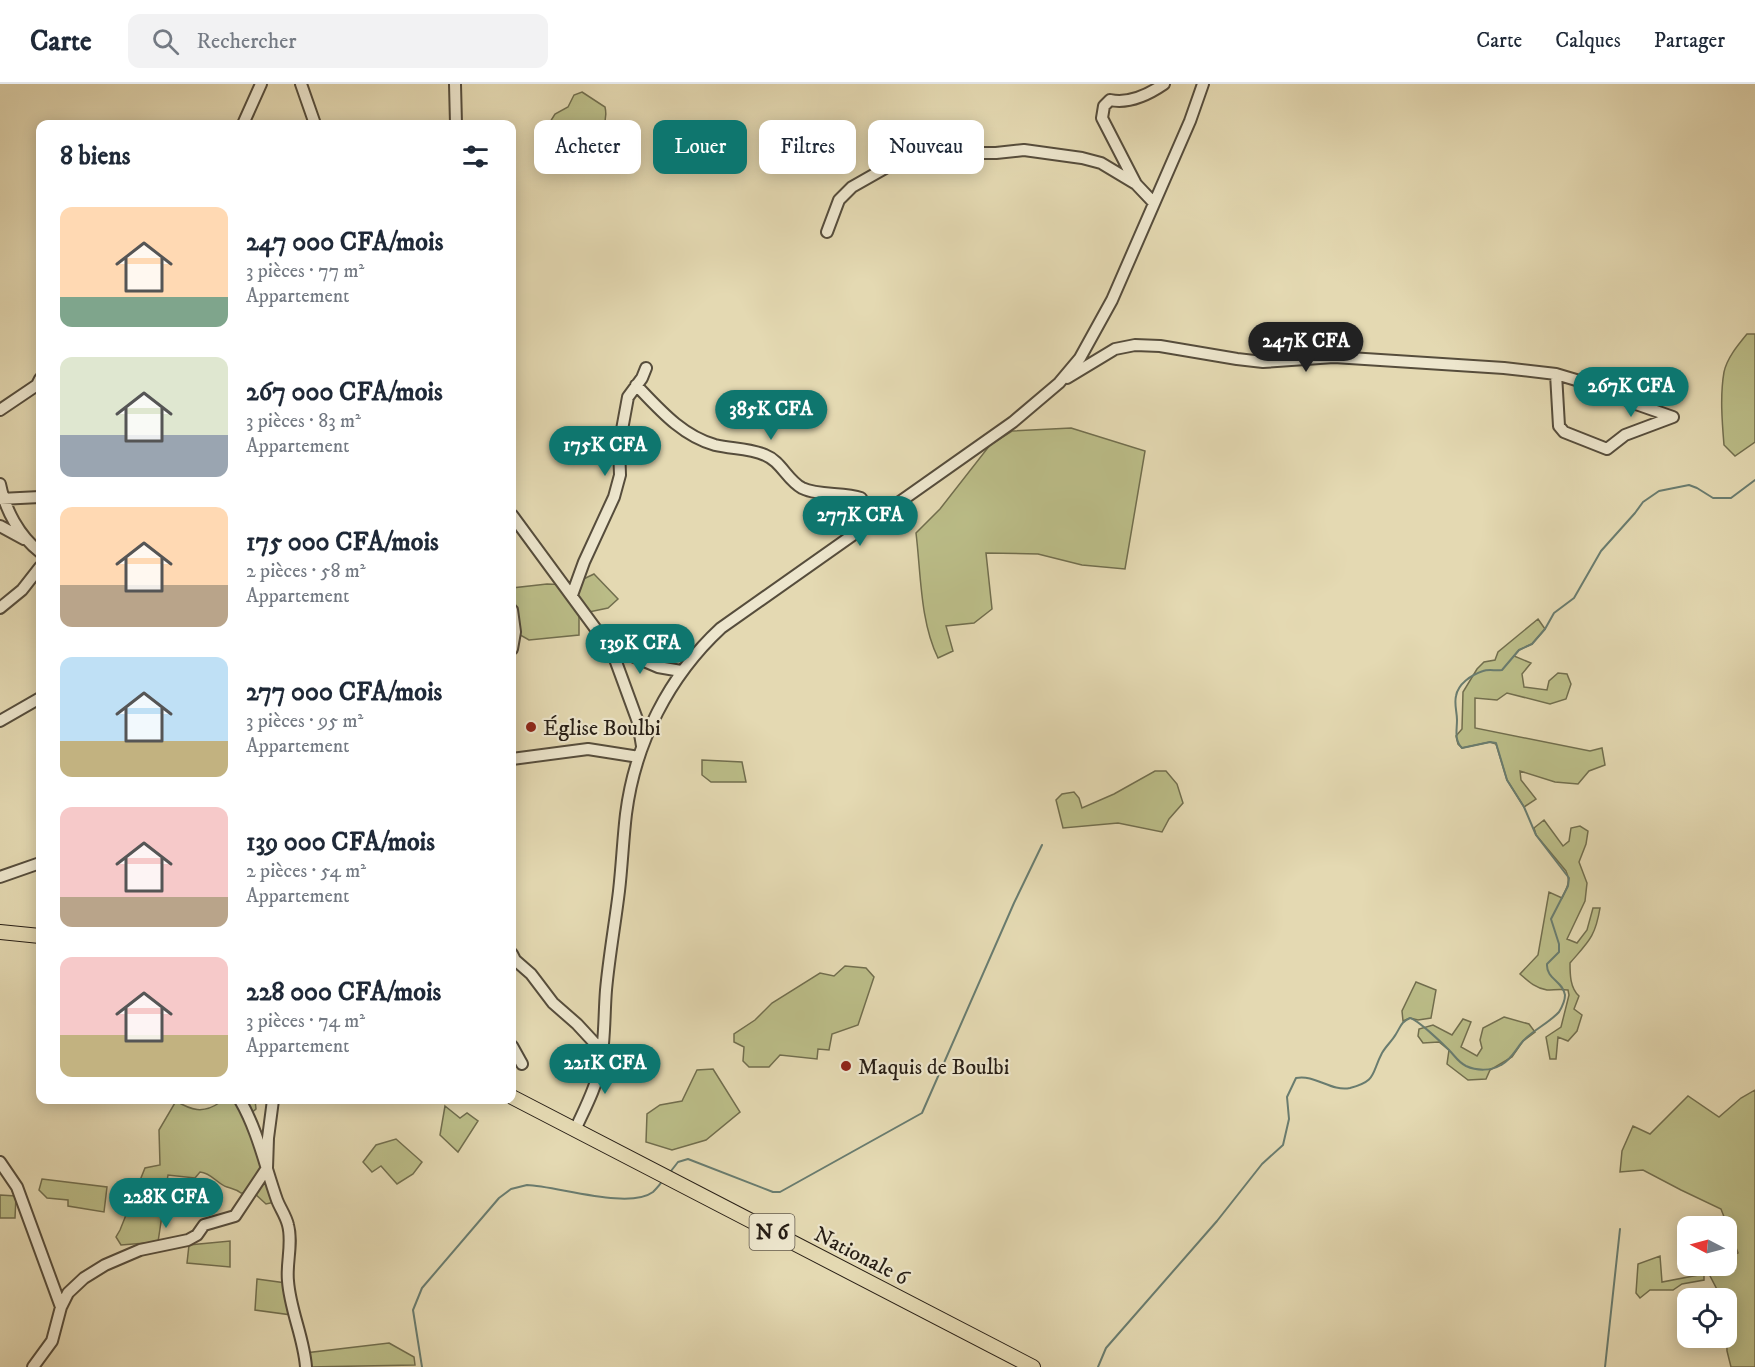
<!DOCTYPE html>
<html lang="fr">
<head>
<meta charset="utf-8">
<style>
  :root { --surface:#fff; --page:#f2f2f3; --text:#1f2937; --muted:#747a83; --line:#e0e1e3; --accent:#0f766e }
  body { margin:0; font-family:"IM FELL DW Pica",serif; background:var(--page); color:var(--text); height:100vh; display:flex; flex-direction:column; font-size:22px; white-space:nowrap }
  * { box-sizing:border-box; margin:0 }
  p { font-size:20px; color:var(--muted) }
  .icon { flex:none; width:33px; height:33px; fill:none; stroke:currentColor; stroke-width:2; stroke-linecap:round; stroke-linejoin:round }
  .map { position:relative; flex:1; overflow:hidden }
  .drawer { position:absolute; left:36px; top:36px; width:480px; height:984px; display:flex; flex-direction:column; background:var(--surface); border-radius:12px; box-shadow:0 3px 15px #0003 }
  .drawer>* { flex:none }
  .hud { position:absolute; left:534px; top:36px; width:570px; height:54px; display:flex; gap:12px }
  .needle { width:39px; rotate:276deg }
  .controls { position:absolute; left:1677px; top:1132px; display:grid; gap:12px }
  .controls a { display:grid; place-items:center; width:60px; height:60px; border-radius:12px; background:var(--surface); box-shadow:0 3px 15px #0003; font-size:30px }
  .price { position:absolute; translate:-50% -51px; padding:0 14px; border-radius:21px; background:var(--accent); color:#fff; font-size:20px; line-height:39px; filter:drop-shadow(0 2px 3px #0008) }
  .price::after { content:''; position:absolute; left:50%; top:36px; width:18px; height:14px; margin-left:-9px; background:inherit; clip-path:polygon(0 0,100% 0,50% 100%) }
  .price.active { background:#222; color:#fff }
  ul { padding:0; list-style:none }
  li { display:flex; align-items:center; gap:18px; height:150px; padding:0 24px }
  li span { display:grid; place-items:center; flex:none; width:168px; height:120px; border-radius:12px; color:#555 }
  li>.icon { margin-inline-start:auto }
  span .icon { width:72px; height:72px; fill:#fffc; stroke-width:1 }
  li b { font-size:26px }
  h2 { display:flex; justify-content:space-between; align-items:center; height:72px; padding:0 24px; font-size:26px }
  .chip { padding:0 21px; border-radius:12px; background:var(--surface); box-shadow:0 3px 15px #0003; font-size:21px; line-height:54px }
  .chip.active { background:var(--accent); color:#fff }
  header { display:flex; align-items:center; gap:36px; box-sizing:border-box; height:84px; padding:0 30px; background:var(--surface); border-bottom:2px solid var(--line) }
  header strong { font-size:28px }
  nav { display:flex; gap:33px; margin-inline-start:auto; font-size:21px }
  .search { width:420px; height:54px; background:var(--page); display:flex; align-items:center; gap:15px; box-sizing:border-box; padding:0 21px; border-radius:12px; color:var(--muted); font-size:22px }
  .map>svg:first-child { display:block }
</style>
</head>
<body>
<header>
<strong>Carte</strong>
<div class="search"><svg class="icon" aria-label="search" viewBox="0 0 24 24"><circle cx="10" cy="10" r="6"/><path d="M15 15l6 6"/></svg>Rechercher</div>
<nav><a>Carte</a><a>Calques</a><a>Partager</a></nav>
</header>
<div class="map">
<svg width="1755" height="1283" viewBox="0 0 1755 1283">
  <rect width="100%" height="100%" fill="#e4d9b2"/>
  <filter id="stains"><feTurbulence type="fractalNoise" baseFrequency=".00333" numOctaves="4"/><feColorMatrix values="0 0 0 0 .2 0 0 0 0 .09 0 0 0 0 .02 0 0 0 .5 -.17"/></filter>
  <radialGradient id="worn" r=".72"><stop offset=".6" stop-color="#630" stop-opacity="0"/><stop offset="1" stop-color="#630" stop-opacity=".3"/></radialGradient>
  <path fill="#bbbd88" stroke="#716e4e" stroke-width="1.5" d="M582 8 605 23C608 36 603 46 595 55L601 65 586 80 565 72 545 46 555 30 568 23 574 11Z
    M1747 250H1755V358L1735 372 1724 361C1722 337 1720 311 1724 288 1727 274 1738 261 1747 250Z
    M1071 344 1145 367 1125 485 1082 481 1038 470 986 469 992 525 974 539 946 542 953 567 938 574C920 537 921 490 916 449L940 425 990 361 1012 347Z
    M594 490 618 515 608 524 579 530V551L529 556 515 548 512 504 547 500 571 501Z
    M1538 535 1545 545 1532 560 1519 566 1514 572 1531 579 1522 590 1524 603 1547 606 1549 597 1558 589 1567 590 1571 600 1566 615 1550 620 1507 609 1497 616 1475 614V644L1590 667 1602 664 1605 681 1589 687 1578 700 1555 698 1520 687 1521 696 1536 715 1524 723 1507 696 1496 660 1490 658 1462 664 1458 660 1456 652 1462 645 1463 608 1477 585 1484 578 1495 576 1498 568Z
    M702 676 742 678 746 698H711L702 691Z
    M1155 687H1166L1177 700 1183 719 1169 735 1162 748 1118 739 1063 744 1056 716 1062 710 1074 708 1079 714 1082 724 1114 710Z
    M1544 736 1563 762 1569 757 1571 744 1580 742 1588 747 1586 760 1579 778 1587 799 1585 817 1567 855 1577 859 1587 846 1593 824H1600C1595 854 1588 858 1570 879 1570 890 1570 904 1579 912L1574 925 1582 931 1577 947 1568 957 1558 953 1556 975H1550L1546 953 1561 943 1569 911 1568 906C1560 905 1554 906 1547 906 1535 904 1528 897 1520 890L1538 871 1549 808 1562 814C1567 804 1571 797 1566 787L1536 751 1534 744Z
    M845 882 866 884 874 893 858 941 832 950 829 966 818 965 817 975 780 971 769 983H749L743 977 744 963 734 958V950L755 936 772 919 820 889 834 892Z
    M1416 898 1436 906 1431 934 1418 936 1410 934 1403 937 1402 927Z
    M1504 933 1529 940 1535 948 1523 957 1512 973 1490 986 1486 995 1468 996 1447 980 1449 966 1439 958 1423 959 1418 952 1419 945 1433 941 1452 951 1463 935 1471 938 1461 963 1477 972 1482 964 1480 956 1483 944Z
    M713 985 740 1028 706 1056 672 1066 646 1058 647 1030 660 1021 682 1017 697 986Z
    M1755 1006V1283H1731L1727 1267 1726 1215H1722L1708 1188 1713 1182H1726L1727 1175 1738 1169 1721 1125 1681 1106 1643 1086 1620 1088 1622 1067 1633 1042 1650 1050 1688 1012 1719 1033 1741 1014Z
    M220 1016H233L235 1019 255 1016 256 1025 250 1030 275 1118 266 1120 254 1109H241C236 1105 233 1105 227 1103 217 1100 212 1089 200 1088L195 1094 168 1091 158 1158 121 1161 116 1153 120 1146 145 1084 160 1081 159 1046 176 1017C191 1026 203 1030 219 1019Z
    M445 1022 460 1034 467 1029 478 1037 458 1068 440 1051Z
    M396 1055 422 1078 413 1090 397 1100 381 1082 372 1088 363 1078 376 1061Z
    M42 1095 107 1103 104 1128 68 1122V1116L47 1114 39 1106Z
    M0 1111 16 1112 15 1134H0Z
    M230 1157V1183L187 1179 189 1161Z
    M1660 1172 1662 1198 1704 1190V1196L1682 1200 1673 1206H1650L1640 1214 1636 1209 1638 1180Z
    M257 1195 286 1199 292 1231 255 1226Z
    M389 1259 414 1273 415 1281 307 1283 305 1269Z"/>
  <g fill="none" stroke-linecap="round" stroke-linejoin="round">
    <path stroke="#697c6f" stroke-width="2" d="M671 1087 678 1078 688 1075 773 1108H780L922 1029 1014 819 1042 761
      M422 1283 413 1226 422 1204 499 1114 511 1105 527 1101C557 1102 629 1126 653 1108 656 1105 660 1101 662 1097
      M1098 1283 1106 1264 1217 1137 1262 1080 1283 1061 1289 1035 1287 1013 1296 994C1315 990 1331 1008 1350 1004 1377 997 1371 990 1382 969 1386 962 1392 957 1396 950 1401 942 1401 938 1410 934 1418 936 1442 959 1449 966 1455 972 1458 978 1466 982 1477 987 1491 987 1501 981 1512 975 1515 966 1523 957 1533 946 1549 939 1559 928 1562 923 1565 916 1565 911 1563 897 1546 895 1547 880L1559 868V860L1551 835 1568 802 1569 794 1536 751 1524 723 1507 696 1496 659 1490 658 1462 664C1454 656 1457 646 1457 636 1457 628 1454 620 1456 612 1458 600 1471 591 1483 587 1488 585 1496 587 1502 586L1519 566 1532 560 1545 545 1554 529 1574 514 1601 467 1635 429 1643 418 1659 407 1689 401 1697 404 1713 414H1731L1755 396
      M1605 1283 1620 1145"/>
    <g stroke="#564d3c" stroke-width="14">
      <path id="minor" d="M301 0 315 40
        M455 0 456 40
        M243 40 261 0
        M1136 100 1102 34 1104 22 1110 16C1129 20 1148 11 1164 0
        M827 148 839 116 852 103 889 82 926 76 952 69H996L1024 66 1082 74 1101 79 1136 100 1154 119
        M1556 290 1559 342 1564 348 1607 365 1625 351 1673 333
        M1067 294 1115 265 1135 261 1160 262 1237 275 1263 278 1334 273 1504 284 1556 290 1603 304 1633 319 1673 333
        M636 301C659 325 682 352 715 361 732 365 749 364 765 371 781 377 787 396 802 404 818 412 844 408 861 414L872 437
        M0 326 37 301 40 295
        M0 400C5 425 19 452 40 468
        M0 415 40 413
        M512 431 612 567 638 638 642 662
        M0 442 24 455
        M572 511 584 478 614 413 620 391 619 362 628 313 642 294 646 284
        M0 524 22 506 40 483
        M512 526 515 548 512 565
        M609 562 658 583 681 587
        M0 637 40 614
        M512 675 588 665 639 673
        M0 793 40 779
        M512 870 515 876 531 890 553 919 577 940 602 967
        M512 962 522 980
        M240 1016C258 1047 265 1082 277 1116 280 1124 286 1132 288 1141 293 1159 286 1179 288 1197 290 1226 304 1254 306 1283
        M575 1046C584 1026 596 1004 600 983 605 958 604 931 606 906 609 873 615 840 619 807 622 781 623 755 626 730 635 659 669 592 721 544L1013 338 1059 299 1080 274 1112 216 1190 37 1203 0
        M0 1078 17 1103 61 1223
        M33 1283 52 1257 61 1223 68 1209 84 1194 105 1181 140 1166 188 1156 197 1151 204 1141 235 1132 267 1084 268 1054 273 1016"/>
    </g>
    <g stroke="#271e15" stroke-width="16">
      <path id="major" d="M0 848 40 852
        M512 1013 1033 1283"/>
    </g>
    <use href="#minor" stroke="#ede6cd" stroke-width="10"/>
    <use href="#major" stroke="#e4d9b2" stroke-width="14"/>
  </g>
  <g fill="#8f2418" stroke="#ede6cd" stroke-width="2">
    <circle cx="531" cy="643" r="6"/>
    <circle cx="846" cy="982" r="6"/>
  </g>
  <g text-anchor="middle" stroke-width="4.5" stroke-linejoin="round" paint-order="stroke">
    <rect fill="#ede6cd" stroke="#625a4c" stroke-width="1.5" x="749.5" y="1130" width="45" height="36" rx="4.5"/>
    <g font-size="21" font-weight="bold" fill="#271e15">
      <text x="772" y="1155">N 6</text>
    </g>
    <g font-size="22" fill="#271e15" stroke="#ede6cd" text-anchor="start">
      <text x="543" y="651">Église Boulbi</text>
      <text x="858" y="990">Maquis de Boulbi</text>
    </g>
    <g font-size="22" fill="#271e15" stroke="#ede6cd">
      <text transform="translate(862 1171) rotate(27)" y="8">Nationale 6</text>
    </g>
  </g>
  <rect width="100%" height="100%" filter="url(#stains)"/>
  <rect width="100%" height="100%" fill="url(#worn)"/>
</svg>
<div class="controls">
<a><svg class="needle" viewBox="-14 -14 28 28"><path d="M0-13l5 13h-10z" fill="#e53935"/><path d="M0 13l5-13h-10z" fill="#747a83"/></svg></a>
<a><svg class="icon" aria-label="locate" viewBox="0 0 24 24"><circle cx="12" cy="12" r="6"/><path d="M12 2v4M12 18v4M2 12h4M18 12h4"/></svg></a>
</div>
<b class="price active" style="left:1306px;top:289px">247K CFA</b>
<b class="price" style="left:1631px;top:334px">267K CFA</b>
<b class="price" style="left:771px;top:357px">385K CFA</b>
<b class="price" style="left:605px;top:393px">175K CFA</b>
<b class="price" style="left:860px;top:463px">277K CFA</b>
<b class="price" style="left:640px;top:591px">139K CFA</b>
<b class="price" style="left:605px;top:1011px">221K CFA</b>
<b class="price" style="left:166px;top:1145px">228K CFA</b>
<div class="hud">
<a class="chip">Acheter</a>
<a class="chip active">Louer</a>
<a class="chip">Filtres</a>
<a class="chip">Nouveau</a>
</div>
<section class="drawer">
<h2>8 biens<svg class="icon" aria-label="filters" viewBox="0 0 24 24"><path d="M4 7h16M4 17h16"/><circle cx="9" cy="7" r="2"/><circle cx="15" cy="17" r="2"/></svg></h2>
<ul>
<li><span style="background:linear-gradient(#ffd9b3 75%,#7fa58c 0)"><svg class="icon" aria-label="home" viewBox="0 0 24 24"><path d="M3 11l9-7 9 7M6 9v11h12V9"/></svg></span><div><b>247 000 CFA/mois</b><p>3 pièces · 77 m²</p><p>Appartement</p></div></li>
<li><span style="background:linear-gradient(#dfe7d0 65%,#9aa5b1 0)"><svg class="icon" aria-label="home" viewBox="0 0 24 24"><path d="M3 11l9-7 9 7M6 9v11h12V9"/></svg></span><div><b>267 000 CFA/mois</b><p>3 pièces · 83 m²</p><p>Appartement</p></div></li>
<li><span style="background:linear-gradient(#ffd9b3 65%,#b9a48a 0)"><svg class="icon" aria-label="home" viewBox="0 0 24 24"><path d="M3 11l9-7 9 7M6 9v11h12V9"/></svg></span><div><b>175 000 CFA/mois</b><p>2 pièces · 58 m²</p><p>Appartement</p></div></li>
<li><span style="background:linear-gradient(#bfe0f5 70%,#c2b280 0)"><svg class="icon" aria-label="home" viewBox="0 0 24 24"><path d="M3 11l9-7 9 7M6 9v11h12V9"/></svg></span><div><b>277 000 CFA/mois</b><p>3 pièces · 95 m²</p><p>Appartement</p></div></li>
<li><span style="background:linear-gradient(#f6c9c9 75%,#b9a48a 0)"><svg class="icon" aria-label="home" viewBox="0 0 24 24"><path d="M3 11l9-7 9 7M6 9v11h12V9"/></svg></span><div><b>139 000 CFA/mois</b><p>2 pièces · 54 m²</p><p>Appartement</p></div></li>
<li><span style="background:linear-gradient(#f6c9c9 65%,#c2b280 0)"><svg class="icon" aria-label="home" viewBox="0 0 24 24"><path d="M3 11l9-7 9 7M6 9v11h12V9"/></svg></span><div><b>228 000 CFA/mois</b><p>3 pièces · 74 m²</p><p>Appartement</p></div></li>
</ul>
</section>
</div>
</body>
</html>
